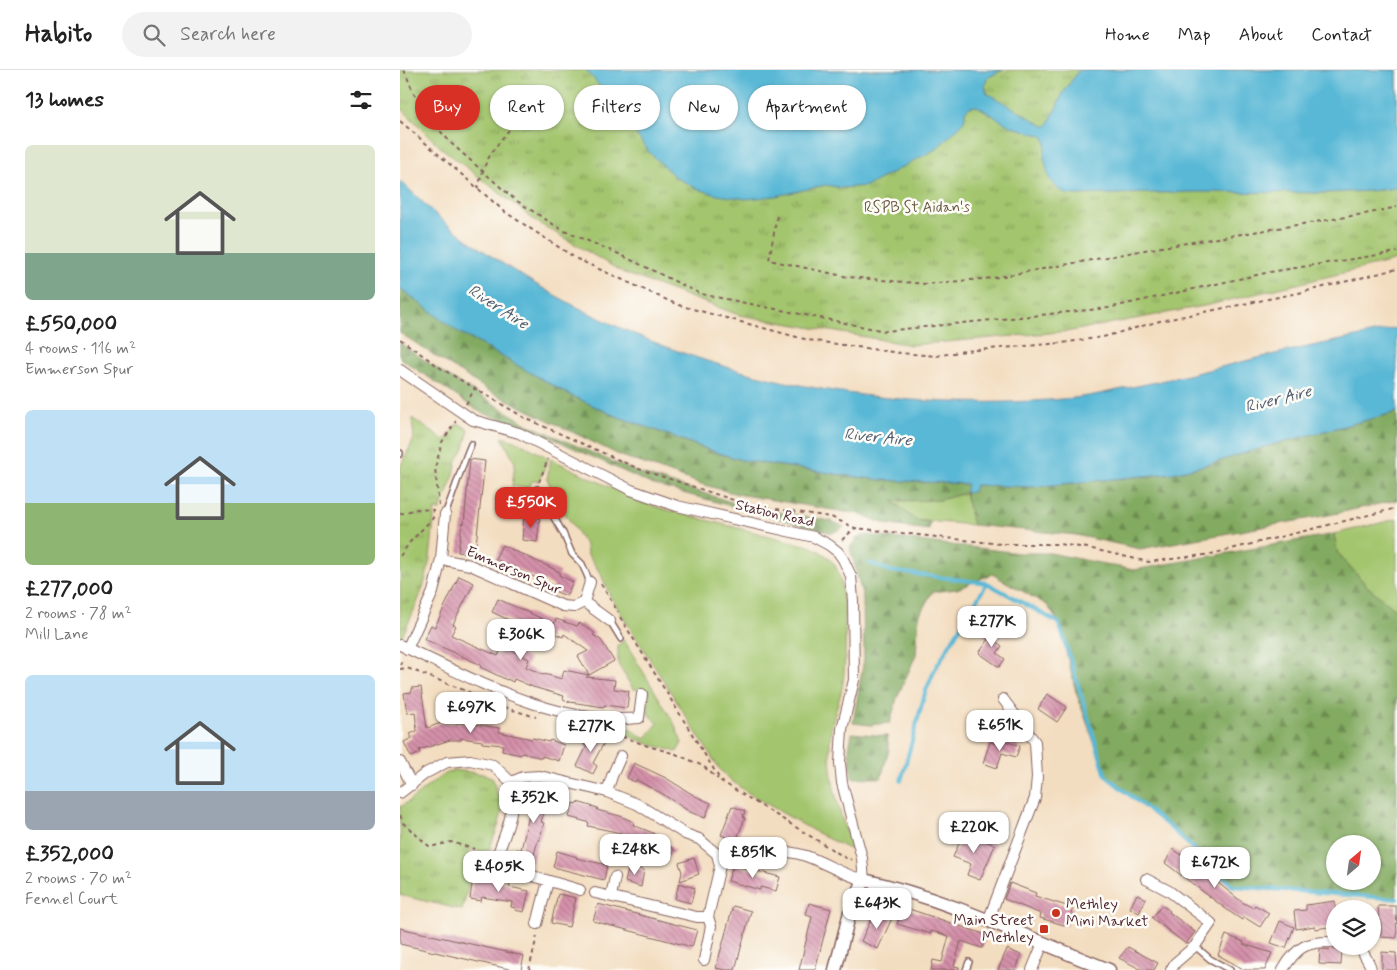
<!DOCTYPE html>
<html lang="en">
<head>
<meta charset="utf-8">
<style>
  :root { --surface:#fff; --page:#f2f2f2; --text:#222; --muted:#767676; --line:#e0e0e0; --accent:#d93025 }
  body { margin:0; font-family:Mynerve,sans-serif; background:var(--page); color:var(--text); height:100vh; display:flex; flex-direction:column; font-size:19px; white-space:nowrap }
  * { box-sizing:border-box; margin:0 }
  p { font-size:16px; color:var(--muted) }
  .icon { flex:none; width:28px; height:28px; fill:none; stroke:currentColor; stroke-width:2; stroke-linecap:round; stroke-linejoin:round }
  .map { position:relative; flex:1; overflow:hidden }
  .side { display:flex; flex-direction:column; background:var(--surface); width:400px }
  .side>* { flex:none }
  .hud { position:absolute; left:15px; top:15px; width:475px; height:45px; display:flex; gap:10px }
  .needle { width:32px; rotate:29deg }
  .fabs { position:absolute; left:926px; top:765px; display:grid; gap:10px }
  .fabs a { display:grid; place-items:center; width:55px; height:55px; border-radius:50%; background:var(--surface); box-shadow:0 1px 4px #0004; font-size:25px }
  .price { position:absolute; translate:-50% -42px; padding:0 11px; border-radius:10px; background:#fff; color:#222; font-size:16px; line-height:32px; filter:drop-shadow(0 1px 2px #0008) }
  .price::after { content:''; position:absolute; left:50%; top:30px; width:15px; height:11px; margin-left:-8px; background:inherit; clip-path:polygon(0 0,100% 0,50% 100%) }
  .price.active { background:var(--accent); color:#fff }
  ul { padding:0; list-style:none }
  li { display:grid; align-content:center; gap:10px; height:265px; padding:0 25px }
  li span { display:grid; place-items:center; height:155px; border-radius:8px; color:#555 }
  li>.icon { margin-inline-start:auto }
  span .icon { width:90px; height:90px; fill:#fffc; stroke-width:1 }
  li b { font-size:21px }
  h2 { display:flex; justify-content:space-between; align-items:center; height:60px; padding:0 25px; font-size:21px }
  .chip { padding:0 18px; border-radius:22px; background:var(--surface); box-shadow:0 1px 4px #0004; font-size:18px; line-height:45px }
  .chip.active { background:var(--accent); color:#fff }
  header { display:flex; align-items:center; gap:30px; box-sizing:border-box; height:70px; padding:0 25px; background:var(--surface); border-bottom:1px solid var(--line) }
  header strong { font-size:24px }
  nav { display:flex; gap:28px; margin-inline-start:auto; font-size:18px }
  .search { width:350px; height:45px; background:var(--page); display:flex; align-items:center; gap:12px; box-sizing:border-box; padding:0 18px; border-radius:28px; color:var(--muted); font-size:19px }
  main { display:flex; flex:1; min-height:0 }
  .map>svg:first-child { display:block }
</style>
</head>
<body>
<header>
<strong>Habito</strong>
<div class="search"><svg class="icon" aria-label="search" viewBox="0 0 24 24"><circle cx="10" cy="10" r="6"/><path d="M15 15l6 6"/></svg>Search here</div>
<nav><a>Home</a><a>Map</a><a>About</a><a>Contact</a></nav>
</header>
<main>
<section class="side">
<h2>13 homes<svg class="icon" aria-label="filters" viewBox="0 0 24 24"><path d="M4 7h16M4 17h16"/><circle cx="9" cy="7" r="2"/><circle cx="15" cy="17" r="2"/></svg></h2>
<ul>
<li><span style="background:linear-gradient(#dfe7d0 70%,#7fa58c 0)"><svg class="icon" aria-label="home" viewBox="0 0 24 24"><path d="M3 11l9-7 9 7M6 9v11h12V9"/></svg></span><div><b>£550,000</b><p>4 rooms · 116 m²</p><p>Emmerson Spur</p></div></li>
<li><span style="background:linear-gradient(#bfe0f5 60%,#8fb573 0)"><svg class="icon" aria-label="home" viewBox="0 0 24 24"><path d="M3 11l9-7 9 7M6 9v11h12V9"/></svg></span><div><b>£277,000</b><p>2 rooms · 78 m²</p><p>Mill Lane</p></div></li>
<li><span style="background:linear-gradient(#bfe0f5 75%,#9aa5b1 0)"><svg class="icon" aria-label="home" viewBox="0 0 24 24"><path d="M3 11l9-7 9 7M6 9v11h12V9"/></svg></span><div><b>£352,000</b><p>2 rooms · 70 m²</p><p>Fennel Court</p></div></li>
</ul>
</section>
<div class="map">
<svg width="997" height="900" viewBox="0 0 997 900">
  <defs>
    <pattern id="forest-firs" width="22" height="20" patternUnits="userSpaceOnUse" patternTransform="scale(1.25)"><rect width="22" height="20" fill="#82aa60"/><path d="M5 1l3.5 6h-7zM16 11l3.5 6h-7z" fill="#6c8a4f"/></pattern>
    <pattern id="park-tufts" width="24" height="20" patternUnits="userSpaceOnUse" patternTransform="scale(1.25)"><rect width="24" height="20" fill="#a3c56d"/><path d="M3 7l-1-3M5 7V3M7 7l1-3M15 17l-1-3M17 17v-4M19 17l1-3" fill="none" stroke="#879f5a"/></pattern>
    <pattern id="building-back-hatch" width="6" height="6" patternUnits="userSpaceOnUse" patternTransform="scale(1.25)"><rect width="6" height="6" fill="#d591aa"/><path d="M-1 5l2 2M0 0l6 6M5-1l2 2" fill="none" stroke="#af768b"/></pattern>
  </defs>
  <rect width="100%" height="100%" fill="#fdfcf7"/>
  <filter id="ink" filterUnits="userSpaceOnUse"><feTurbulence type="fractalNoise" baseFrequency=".02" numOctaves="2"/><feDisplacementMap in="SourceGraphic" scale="10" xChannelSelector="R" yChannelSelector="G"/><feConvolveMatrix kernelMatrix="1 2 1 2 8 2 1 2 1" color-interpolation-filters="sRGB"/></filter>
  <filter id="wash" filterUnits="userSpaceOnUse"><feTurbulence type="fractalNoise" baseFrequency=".0096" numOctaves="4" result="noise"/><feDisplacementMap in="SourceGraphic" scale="20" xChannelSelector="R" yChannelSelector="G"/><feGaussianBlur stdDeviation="1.12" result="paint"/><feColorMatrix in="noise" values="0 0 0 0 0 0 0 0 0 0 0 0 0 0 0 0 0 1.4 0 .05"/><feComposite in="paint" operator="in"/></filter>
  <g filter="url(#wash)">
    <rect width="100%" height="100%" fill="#f3ddc0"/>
    <path fill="#a3c56d" stroke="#76724c" d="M102 367 118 372 149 388 139 411H132C130 421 120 417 112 416L115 393Z
      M151 389 241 432 263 439 409 476C420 481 430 486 436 497 447 516 447 594 442 618 438 636 430 654 430 674 429 711 440 747 454 781 428 770 405 756 381 742 359 729 334 717 318 697L210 526 201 504 187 484 186 476 159 434 147 409Z
      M565 423 573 455 515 450 493 431 540 430Z
      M997 449V541L968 517 937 482 934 464Z
      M224 570 274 653 282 673 277 682 249 674 223 664 200 657 231 659 245 669 258 653 248 644 249 620 233 619 218 594V575Z"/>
    <path fill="url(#forest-firs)" stroke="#666446" fill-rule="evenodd" d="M0 218 57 261 168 324 211 344 317 383 342 390 449 406 482 410 567 414 573 422 574 415 633 417 773 403 810 394 864 377 997 342V430L929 445 740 479 676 465 573 455 565 423 540 430 493 431 515 450 530 452 529 460C515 458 500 457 486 454 472 450 461 442 445 442L337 424 304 415 219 385 89 321 0 263Z
      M0 273 46 305 127 354 238 403 348 437 431 451 444 457 432 463 253 415 137 361 80 342 0 288Z
      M934 464 937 482 968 517 997 541V826L990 829 833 816 771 758 706 706 676 622 659 553 647 535 592 504 557 519 532 522 519 546 516 585 497 628 490 653 470 655 453 653 464 589 463 528 450 478 457 468 467 465 619 483H650L734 500ZM935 774H972V811H935Z
      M452 663 487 666 489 680 481 708H452L449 679Z"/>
    <path fill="url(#park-tufts)" stroke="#76724c" d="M0 0H997V190L809 235 671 261 511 275 339 245 224 203 137 152 39 76 0 37Z
      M12 348 45 371 56 355 60 354 69 360 64 378 57 390 54 405 40 440H35C32 462 32 485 26 507 21 527 11 546 3 565L0 567V397L14 369Z
      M54 700 83 704 89 706 93 709 96 722 104 732 99 754 89 780 83 782 71 779 66 796 73 799 62 840 0 825V737C19 726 33 708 54 700Z"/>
    <path fill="#58b8d6" stroke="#516c80" d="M186 0H603L587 8 585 16 587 23 646 57 650 51 663 23 679 0H997V118L970 121 925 123 794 122 676 125 666 124 658 119 649 108 644 88 646 72 643 66 610 56 577 36 570 37 565 41V48L561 55 536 79 467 116 441 118 426 115 376 126 346 129 317 125 298 119 275 107 249 82 204 21Z
      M0 111C16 125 31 141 47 154 230 295 446 349 674 328 693 326 713 321 732 317 768 310 804 301 841 292 892 279 945 270 997 258V342L864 377 810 394 773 403 633 417 575 415 573 422 565 423 567 414 482 410 449 406 342 390 318 383 211 344 168 324 57 261 0 218Z"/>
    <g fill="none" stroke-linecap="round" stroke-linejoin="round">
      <path stroke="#58b8d6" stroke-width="4" d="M470 493 490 501 587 513 659 553 706 706 771 758 833 816 997 829
        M501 711 525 623 535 599 587 513"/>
    </g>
    <g id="blocks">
      <path fill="url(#building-back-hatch)" d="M70 389 85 391 75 484 58 482 62 453 64 454Z
        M113 425 128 426 126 443 116 442V436L112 435Z
        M124 446 140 448 137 472 122 470Z
        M102 475 160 502 159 505 173 512 166 526 152 520 154 516 95 489Z
        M59 506 74 513 53 554 56 556 51 565 98 586 102 576 129 589 126 597 144 605V604L162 609 164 600 189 605 186 607 215 610 214 619 229 621 227 638 204 635V637L170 632 163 629 164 626 133 617 114 609 113 612 107 609V610L80 597 81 595 24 569 31 555 35 557Z
        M98 529 154 554 156 549 177 556 180 553 195 563 193 565 201 570 214 591 189 605 178 586 188 581 164 564 163 567 151 562 149 569 92 542Z
        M589 557 600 564 595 571 602 576 597 583 605 589 599 597 579 583 589 569 584 565Z
        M21 617 27 658 41 653H68L99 658V662L132 669 133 668 149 672 150 670 164 675 159 691 142 686V688L122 683 121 685 112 683 102 681 103 675 82 673V671L61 668V670H50L19 680 20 683 11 687 4 672 12 668 10 664 17 661 15 642 7 643 4 623 12 622V618Z
        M647 624 667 637 657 652 638 639Z
        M191 662 205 671 193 693 197 696 193 704 177 696 187 676 184 675Z
        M599 669 620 676 616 687 602 683 597 698 583 693 590 672 598 674Z
        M234 693 266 708 295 726 311 733 305 748 290 742 261 723 236 710 235 712 227 708Z
        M136 715 151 719 141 752 144 753 139 771 138 770 132 792 114 787 117 779 121 780Z
        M177 732 198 738 197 740 220 746 234 752 233 755 253 763 275 780 264 792 251 780 250 782 234 768 231 773 219 767 221 763 188 756 189 753 187 752 169 747 173 733 176 734Z
        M332 736 345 741 343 747 345 748 336 771 321 765Z
        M564 762 595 775 580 810 567 805 571 794 553 787Z
        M773 779 793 793 842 832 853 838 855 835 869 843 860 857 844 847 842 850 830 842 765 793Z
        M157 781 177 787 176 788 207 795 204 810 153 797Z
        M294 788 299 804 280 811 282 802 279 793Z
        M333 795 380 807 376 821 360 817V820L328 811Z
        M229 796 244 800 241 817 225 812Z
        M81 807 110 814 109 817 129 821 124 842 115 840 116 838 111 837 112 832 82 827 81 831 70 829 73 808 81 810Z
        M279 813 295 818 291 833 275 829Z
        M610 813 636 823 635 826 673 838 667 856 640 848 641 844 604 829Z
        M158 824 176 828 169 857 151 853Z
        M737 824 746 829 739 843 730 838Z
        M935 831V856L915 859V856L896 859 894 841 906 840V835Z
        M409 833 431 839 415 900H399L412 847 406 845Z
        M198 834 297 860 292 877 193 851Z
        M762 835 770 841 769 842 795 862 786 874 752 848Z
        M333 836 351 841 335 900H325L316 898Z
        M978 836H996L997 867 996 868 981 867V850H979Z
        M503 837 587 865 582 878 561 871 554 896 559 897V900H531L533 890 542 892 549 866 531 861V864L497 854Z
        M475 841 492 848 478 879 461 871Z
        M880 851 894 857 886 878 871 873Z
        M0 858 124 886 121 900H113L0 874Z
        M826 865 844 872 843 874 872 883 865 900H845L818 885Z
        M728 877 758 893 754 900H742L719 888Z
        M607 879 621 885 616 900H598Z
        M920 879 942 880 941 895 919 894Z
        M982 882 996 883 997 900H982Z"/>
    </g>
  </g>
  <g filter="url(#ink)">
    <use href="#blocks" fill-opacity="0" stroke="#85625f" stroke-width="1"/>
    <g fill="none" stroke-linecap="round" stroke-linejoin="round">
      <g stroke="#85625f" stroke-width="8">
        <path id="service" d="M0 384V383
          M137 419 163 463 172 484 182 494 190 512
          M45 444C55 421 61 397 71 374
          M210 551 221 569
          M795 876 810 889 830 900
          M566 900 569 892"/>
      </g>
      <g stroke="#85625f" stroke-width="12">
        <path id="minor" d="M0 300 73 350 119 363 231 420 277 436 414 467 429 475 438 482 443 489 451 506 453 531 454 610 442 659 440 693 442 713 462 788 464 810C443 805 426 793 406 786 378 777 346 782 317 784L299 769 285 764 237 734 207 722 140 706 123 707 111 712
          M41 489 70 495 163 536 174 537 184 532 190 512
          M184 532 210 551
          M0 575C72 608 157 657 239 648L242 624
          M7 579 33 522 41 489 45 444
          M0 692 12 715
          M207 722 212 706 221 686
          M0 723 26 703 47 692 70 690 93 695 111 712
          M78 790 180 820
          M94 794C105 763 116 745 111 712
          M746 809 769 821 811 853 795 876 775 893 771 900
          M195 823 297 847H308
          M211 826 215 807
          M588 851 635 728 637 707 635 672 603 629
          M137 854 148 811
          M961 876C962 885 971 892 971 900
          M304 890 311 856 308 847 320 796 317 784
          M632 900 643 873
          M883 900C897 876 907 871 935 872"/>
      </g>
      <g stroke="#85625f" stroke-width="15">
        <path id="tertiary" d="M435 900 450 842 464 810C548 829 628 868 709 900"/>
      </g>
      <path stroke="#85625f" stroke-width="2" stroke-dasharray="4 4" stroke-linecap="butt" d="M4 0 21 40 52 74 114 129 162 160 219 184 301 224 485 261 708 238 870 202 997 182
        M0 51 105 142 177 189 278 235 408 270 500 283 536 286 565 281 662 273 703 267 760 251 903 222 997 199
        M77 119C81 109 83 98 88 89 102 64 125 45 139 20
        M377 146 369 190 448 207 526 214 593 208 756 178 970 143 997 137
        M0 269 42 299 125 348 239 399 349 435 431 447 455 458 601 474H658L688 478 749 492 811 484 997 438
        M66 334 75 318
        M139 412 148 389
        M39 436 35 398 42 372 56 351
        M0 444 16 439 34 440
        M442 470 455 458
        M0 486 10 472 33 448V439
        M201 514 218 542
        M220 547 321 711 449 790 451 789
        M0 595 3 588
        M0 599 7 598 69 622 86 632 136 647
        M207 661 248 676 276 684 303 696 318 709
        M0 745 3 753 30 777 51 772 74 779
        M129 900 137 866"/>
      <use href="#service" stroke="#fff" stroke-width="5"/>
      <use href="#minor" stroke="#fff" stroke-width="10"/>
      <use href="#tertiary" stroke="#fff" stroke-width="12"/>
    </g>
  </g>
  <g fill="#c8321e" stroke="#fdfcf7" stroke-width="2">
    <circle cx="656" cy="843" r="5"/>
    <rect x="639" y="854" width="10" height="10" rx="2.5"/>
  </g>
  <g text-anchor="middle" stroke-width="5" stroke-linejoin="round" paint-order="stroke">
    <g font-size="15" fill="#695942" stroke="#fdfcf7">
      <text x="517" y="142">RSPB St Aidan's</text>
    </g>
    <g font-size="15" fill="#4a1f2b" stroke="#fdfcf7">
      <text transform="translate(375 443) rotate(13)" y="5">Station Road</text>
      <text transform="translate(114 500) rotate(23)" y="5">Emmerson Spur</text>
    </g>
    <g font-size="15" fill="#4a1f2b" stroke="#fdfcf7" text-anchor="start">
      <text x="666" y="839">Methley<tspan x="666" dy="17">Mini Market</tspan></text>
      <text x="634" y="855" text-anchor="end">Main Street<tspan x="634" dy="17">Methley</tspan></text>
    </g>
    <g font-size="16" font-style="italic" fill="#505c6f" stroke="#fdfcf7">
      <text transform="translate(99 236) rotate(33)" y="6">River Aire</text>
      <text transform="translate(878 328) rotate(-14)" y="6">River Aire</text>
      <text transform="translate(478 366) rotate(6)" y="6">River Aire</text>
    </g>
  </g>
</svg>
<div class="fabs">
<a><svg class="needle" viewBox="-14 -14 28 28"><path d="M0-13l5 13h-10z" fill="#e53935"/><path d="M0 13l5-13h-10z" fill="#767676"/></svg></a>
<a><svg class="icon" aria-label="layers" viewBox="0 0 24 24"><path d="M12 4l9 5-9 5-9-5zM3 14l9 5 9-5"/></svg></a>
</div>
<b class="price active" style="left:131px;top:459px">£550K</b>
<b class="price" style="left:592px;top:578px">£277K</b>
<b class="price" style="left:121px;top:591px">£306K</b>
<b class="price" style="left:71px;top:664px">£697K</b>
<b class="price" style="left:600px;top:682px">£651K</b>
<b class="price" style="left:191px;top:683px">£277K</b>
<b class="price" style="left:134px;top:754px">£352K</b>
<b class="price" style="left:574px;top:784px">£220K</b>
<b class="price" style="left:235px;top:806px">£248K</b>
<b class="price" style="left:353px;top:809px">£851K</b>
<b class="price" style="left:815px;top:819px">£672K</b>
<b class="price" style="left:99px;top:823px">£405K</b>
<b class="price" style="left:477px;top:860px">£643K</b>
<div class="hud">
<a class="chip active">Buy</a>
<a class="chip">Rent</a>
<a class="chip">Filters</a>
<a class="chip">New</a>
<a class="chip">Apartment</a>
</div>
</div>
</main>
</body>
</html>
